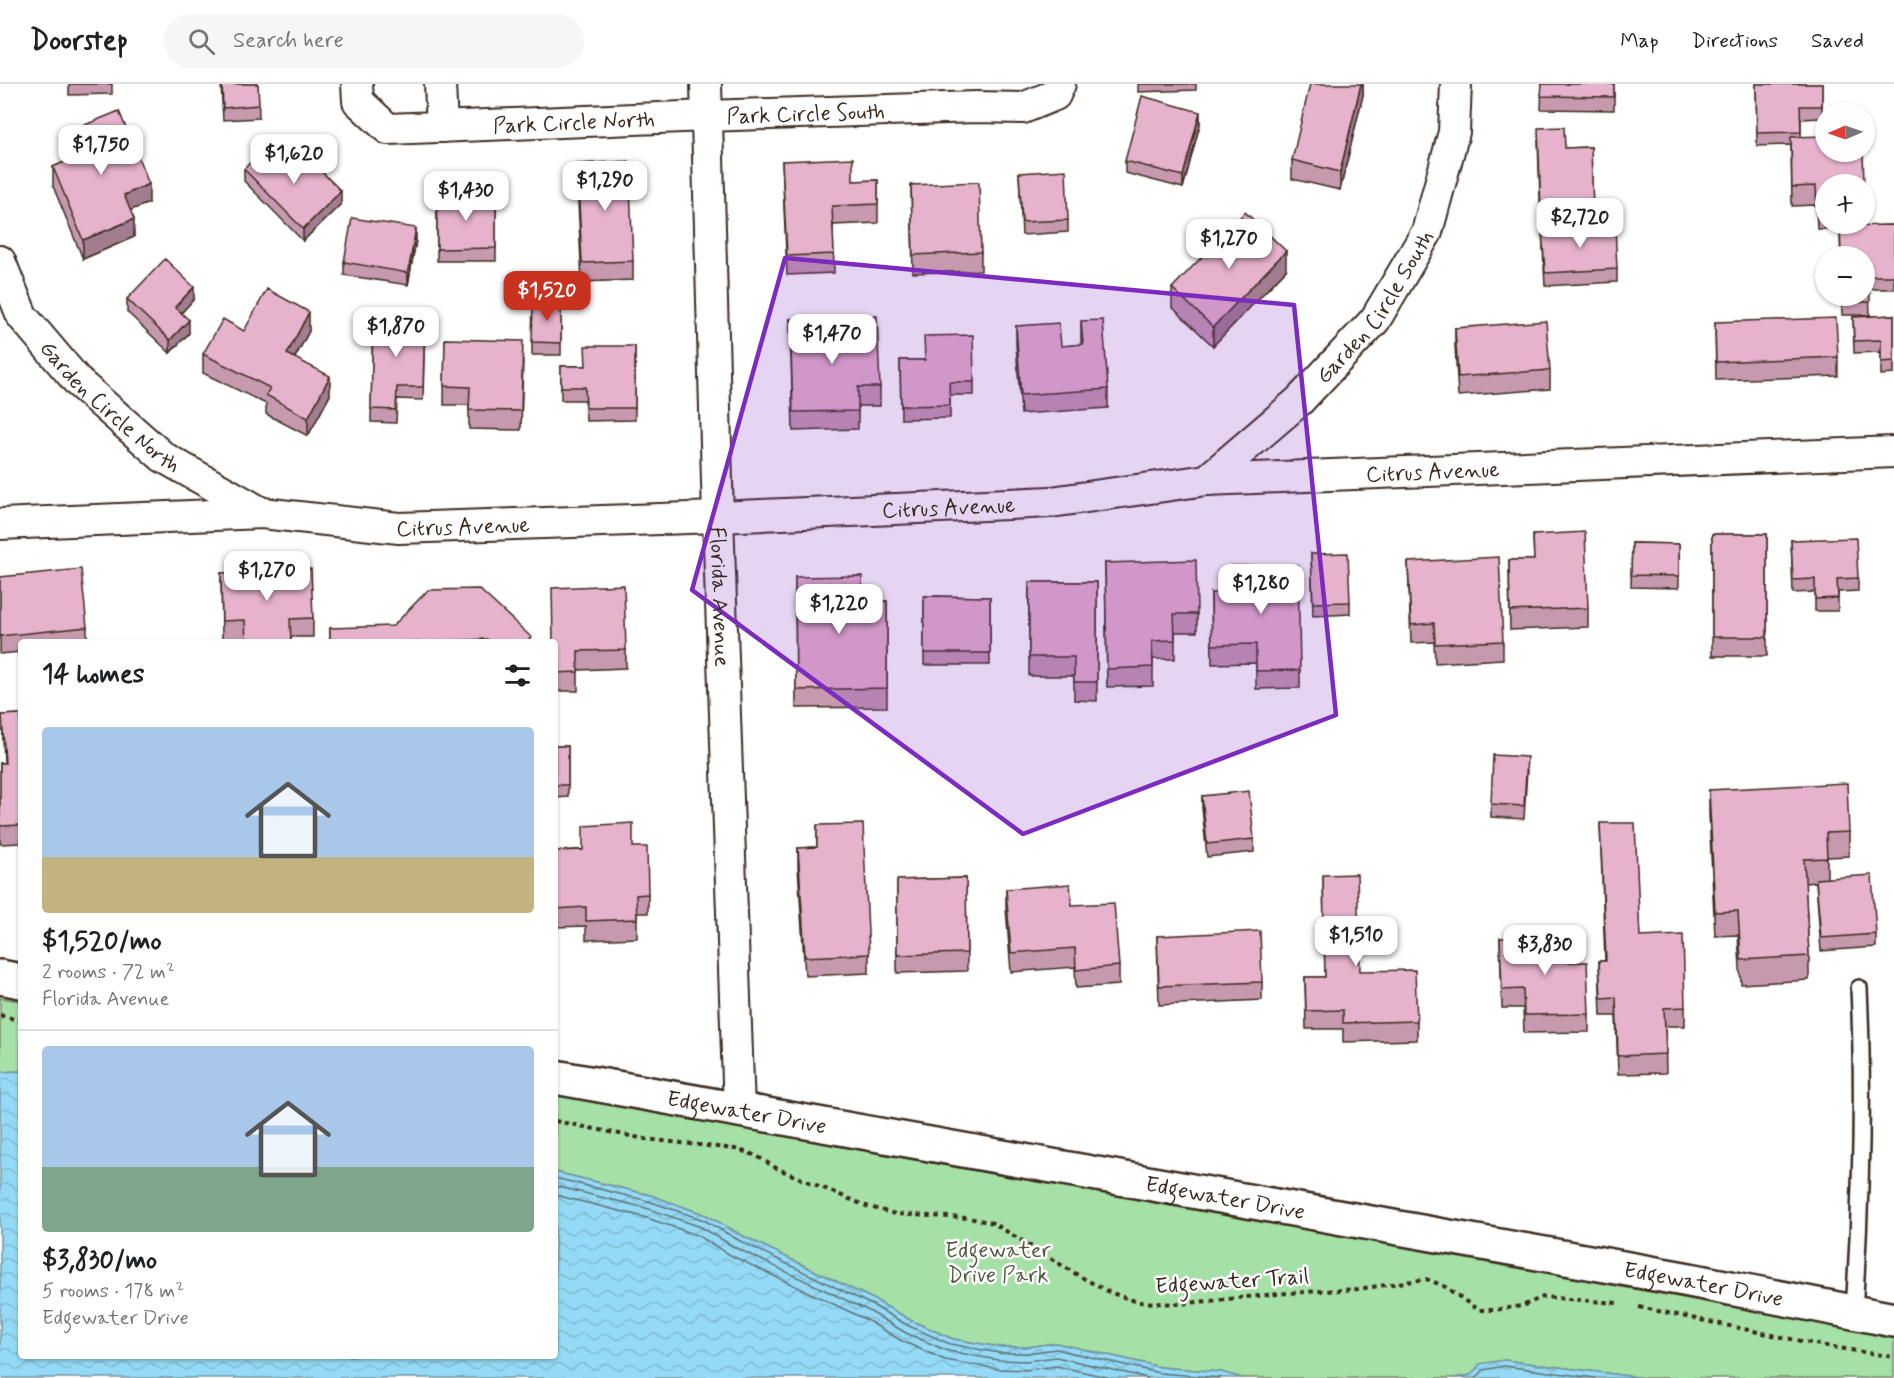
<!DOCTYPE html>
<html lang="en">
<head>
<meta charset="utf-8">
<style>
  :root { --surface:#fff; --page:#f6f6f6; --text:#202124; --muted:#757577; --line:#e0e0e0; --accent:#c8321e }
  body { margin:0; font-family:Mynerve,sans-serif; background:var(--page); color:var(--text); height:100vh; display:flex; flex-direction:column; font-size:22px; white-space:nowrap }
  * { box-sizing:border-box; margin:0 }
  p { font-size:20px; color:var(--muted) }
  .icon { flex:none; width:33px; height:33px; fill:none; stroke:currentColor; stroke-width:2; stroke-linecap:round; stroke-linejoin:round }
  .map { position:relative; flex:1; overflow:hidden }
  .details { position:absolute; left:18px; top:555px; width:540px; height:720px; display:flex; flex-direction:column; background:var(--surface); border-radius:6px; box-shadow:0 2px 4px #0004 }
  .details>* { flex:none }
  .needle { width:39px; rotate:268deg }
  .fabs { position:absolute; left:1815px; top:18px; display:grid; gap:12px }
  .fabs a { display:grid; place-items:center; width:60px; height:60px; border-radius:50%; background:var(--surface); box-shadow:0 2px 4px #0004; font-size:30px }
  .price { position:absolute; translate:-50% -51px; padding:0 14px; border-radius:12px; background:#fff; color:#222; font-size:20px; line-height:39px; filter:drop-shadow(0 2px 3px #0008) }
  .price::after { content:''; position:absolute; left:50%; top:36px; width:18px; height:14px; margin-left:-9px; background:inherit; clip-path:polygon(0 0,100% 0,50% 100%) }
  .price.selected { background:var(--accent); color:#fff }
  ul { padding:0; list-style:none }
  li { display:grid; align-content:center; gap:12px; height:318px; padding:0 24px }
  li+li { border-top:2px solid var(--line) }
  li span { display:grid; place-items:center; height:186px; border-radius:6px; color:#555 }
  li>.icon { margin-inline-start:auto }
  span .icon { width:108px; height:108px; fill:#fffc; stroke-width:1 }
  li b { font-size:26px }
  h2 { display:flex; justify-content:space-between; align-items:center; height:72px; padding:0 24px; font-size:26px }
  header { display:flex; align-items:center; gap:36px; box-sizing:border-box; height:84px; padding:0 30px; background:var(--surface); border-bottom:2px solid var(--line) }
  header strong { font-size:28px }
  nav { display:flex; gap:33px; margin-inline-start:auto; font-size:21px }
  .search { width:420px; height:54px; background:var(--page); display:flex; align-items:center; gap:15px; box-sizing:border-box; padding:0 21px; border-radius:33px; color:var(--muted); font-size:22px }
  .map>svg:first-child { display:block }
</style>
</head>
<body>
<header>
<strong>Doorstep</strong>
<div class="search"><svg class="icon" aria-label="search" viewBox="0 0 24 24"><circle cx="10" cy="10" r="6"/><path d="M15 15l6 6"/></svg>Search here</div>
<nav><a>Map</a><a>Directions</a><a>Saved</a></nav>
</header>
<div class="map">
<svg width="1894" height="1294" viewBox="0 0 1894 1294">
  <defs>
    <pattern id="water-waves" width="16" height="10" patternUnits="userSpaceOnUse" patternTransform="scale(1.5)"><rect width="16" height="10" fill="#94daf6"/><path d="M0 5q4-4 8 0t8 0" fill="none" stroke="#80bbd2"/></pattern>
  </defs>
  <rect width="100%" height="100%" fill="#fff"/>
  <filter id="ink" filterUnits="userSpaceOnUse"><feTurbulence type="fractalNoise" baseFrequency=".0167" numOctaves="2"/><feDisplacementMap in="SourceGraphic" scale="12" xChannelSelector="R" yChannelSelector="G"/><feConvolveMatrix kernelMatrix="1 2 1 2 8 2 1 2 1" color-interpolation-filters="sRGB"/></filter>
  <g filter="url(#ink)">
    <path fill="#a5e0a6" stroke="#708562" stroke-width="1.5" d="M0 914 21 917V987L0 988Z
      M555 1011 1845 1243 1894 1254V1294H1645L1504 1276 1471 1291 1455 1294H1242L1221 1288 1160 1283 1056 1259 1027 1263H999L953 1255 912 1237 875 1216 743 1152 706 1131 650 1111 555 1088Z"/>
    <path fill="url(#water-waves)" stroke="#7094a0" stroke-width="1.5" d="M21 987V1272H555V1088L650 1111 706 1131 743 1152 875 1216 912 1237 953 1255 999 1263H1027L1056 1259 1160 1283 1221 1288 1242 1294H0V988Z
      M1504 1276 1644 1294H1455L1471 1291 1480 1280Z"/>
    <g fill="none" stroke-linecap="round" stroke-linejoin="round">
      <path stroke="#5f7074" stroke-width="1.5" d="M555 1094 648 1117 704 1136 740 1157 872 1221 909 1242 950 1260 999 1269H1027L1056 1265 1159 1289 1221 1294
        M555 1102 646 1124 701 1143 736 1164 869 1227 906 1249 948 1267 998 1276 1027 1277 1056 1273 1148 1294
        M555 1111 644 1133 697 1151 732 1172 865 1235 902 1257 945 1276 998 1285 1028 1286 1056 1282 1111 1294
        M1476 1294 1484 1286 1504 1282 1595 1294"/>
      <g stroke="#3b2a1e" stroke-width="20">
        <path id="lane" d="M1854 1227C1861 1119 1864 1012 1859 904"/>
      </g>
      <g stroke="#3b2a1e" stroke-width="34">
        <g id="street">
          <path id="s1" d="M357 0 358 17 388 45 707 32 976 23 1023 24 1055 11 1060 0"/>
          <path d="M440 0 442 43"/>
          <path id="s2" d="M706 0 718 433 739 1026"/>
          <path id="s3" d="M0 177 22 232 79 299 163 373 262 429"/>
          <path id="s4" d="M1207 396 1299 317 1375 236 1427 148 1454 48 1456 0"/>
          <path id="s5" d="M0 440 262 429 399 444 718 433 1051 418 1207 396 1894 368"/>
        </g>
      </g>
      <g stroke="#3b2a1e" stroke-width="38">
        <g id="secondary">
          <path d="M0 893 21 897"/>
          <path id="s6" d="M555 993 1684 1195 1894 1236"/>
        </g>
      </g>
      <path stroke="#3b2a1e" stroke-width="4" stroke-dasharray="4.5 4.5" stroke-linecap="butt" d="M0 931 21 937
        M555 1037 645 1055 735 1065 755 1071 776 1084 866 1122 895 1130 969 1134 993 1139 1081 1193 1109 1208 1138 1218 1178 1220 1287 1209 1358 1205 1426 1195 1444 1202 1478 1226H1494L1522 1222 1543 1213 1617 1219
        M1639 1223 1820 1261 1894 1273"/>
      <use href="#lane" stroke="#fff" stroke-width="15"/>
      <use href="#street" stroke="#fff" stroke-width="30"/>
      <use href="#secondary" stroke="#fff" stroke-width="33"/>
    </g>
    <path fill="#c699af" stroke="#3b2a1e" stroke-width="1.5" d="M69 0H112V10L69 11Z
      M221 0H258L259 34 223 36Z
      M1138 0H1196V6L1138 8Z
      M1363 0V11L1340 106 1292 95V76Z
      M1542 0H1614V26L1541 25Z
      M1756 0H1822V34L1801 35V53L1826 100V140H1864V117L1865 142 1894 141V205H1869L1870 231H1842L1840 145H1817L1816 121 1792 122 1791 61 1757 62Z
      M1200 40 1183 104 1125 89V77Z
      M68 48 149 119 130 126 134 153 83 175 53 102V83L72 75 68 67Z
      M1538 57 1565 64 1591 63 1593 140 1541 141Z
      M782 77 853 97 878 96V139L833 141 834 189 787 191Z
      M577 80 633 177V196L582 198 577 98Z
      M277 81 341 120 303 157 244 97V85Z
      M1019 89 1068 136V148L1022 151Z
      M911 101 981 168V187L913 189Z
      M437 112H496V177H437Z
      M1542 145 1617 185V198L1545 202Z
      M416 156 408 201 344 191V178Z
      M1286 186 1213 262 1172 223V204Z
      M127 215H194L181 229 189 249 170 269 127 228Z
      M561 218V271H532V258Z
      M1894 231V290L1881 291V268L1854 269 1853 233Z
      M373 233 425 234 423 316 397 315 396 339 371 338Z
      M855 233 880 303V322H858V345L793 347 790 235 834 257H856Z
      M1081 237 1108 305V324L1021 330 1016 261V242L1061 262 1081 261Z
      M1715 238 1838 273V292L1716 296Z
      M1455 244 1550 286V305L1458 312 1455 262Z
      M244 247H309L295 274 330 311 308 352 266 330V320L203 289V270Z
      M445 255 523 276 521 346 469 345V321H444Z
      M635 262V336L586 337 585 316H561V282H586Z
      M900 276H924L974 298V311H950V334L901 335Z
      M1712 450H1767V572H1712Z
      M1533 451 1588 524V543L1510 546 1509 476H1534Z
      M1791 456 1858 494V507L1838 508V527H1815V508L1793 509Z
      M1632 459 1679 460V504L1631 503Z
      M1311 470 1350 518V530L1313 532Z
      M1408 478 1503 557V575L1435 579 1434 558 1411 559Z
      M1105 479 1197 530V548H1175V575H1153V602L1107 603Z
      M221 489 313 534V553H291V558H245V555L222 556Z
      M0 493 87 543V558H21V568L0 570Z
      M795 493 863 518 887 517V623L796 624Z
      M1029 498H1097V617L1074 616V592H1029Z
      M1211 509 1300 586V604L1256 605V579L1212 580Z
      M924 512 990 513V581H924Z
      M330 544 531 558H330Z
      M555 558 626 566V584L578 586V607H555Z
      M21 630V759L0 760V679H4L2 631Z
      M555 662H568V713L555 714Z
      M1527 686 1524 735 1491 733V720Z
      M1709 706 1849 748V772L1827 773V795L1876 850V863L1821 867 1816 798 1805 799 1809 872V896L1741 900 1738 851 1715 852 1709 730Z
      M1202 712 1254 755V768L1207 773 1202 724Z
      M1600 739 1640 853 1685 923V942H1665L1666 989 1618 990 1616 932H1601L1599 877H1605Z
      M817 741 869 870V889L805 892 798 783V764L817 763Z
      M633 763 648 810V829H637V854L586 856V842L555 843V767Z
      M1323 791 1360 887 1417 937V956L1343 958V945H1306L1305 893H1325Z
      M966 794 967 887 897 889V796Z
      M1006 805 1072 821 1119 882V901L1076 904 1075 883 1011 888 1006 824Z
      M1157 852 1262 898V916L1159 921Z
      M1500 854 1566 878 1589 930V948L1524 949 1523 924H1502Z"/>
    <path fill="#a17d8f" stroke="#3b2a1e" stroke-width="1.5" d="M1361 0H1363V11L1340 106V88Z
      M1200 28V40L1183 104V92Z
      M149 100V119L124 129V111Z
      M341 107V120L303 157V145Z
      M134 135V153L83 175V156Z
      M416 144V156L408 201V189Z
      M1286 167V186L1213 262V243Z
      M194 203V215L175 236V223Z
      M309 228V247L287 288V270Z
      M189 236V249L170 269V256Z
      M330 292V311L308 352V334Z"/>
    <path fill="#e6b2cc" stroke="#3b2a1e" stroke-width="1.5" d="M222 0H258L259 21 223 24Z
      M1310 0H1361L1340 88 1292 76Z
      M1542 0H1614V13L1541 12Z
      M1756 0H1822V22H1800L1801 48 1757 49Z
      M1142 12 1200 28 1183 92 1125 77Z
      M119 27 149 100 124 111 134 135 83 156 53 83 78 72 68 48Z
      M1564 43 1565 64 1591 63 1593 127 1541 129 1538 44Z
      M1826 52V68H1863L1864 100H1826V126L1817 127 1816 102 1792 103 1791 53Z
      M296 62 341 107 303 145 244 85 262 66 277 81Z
      M853 74V97L878 96V120L832 122 834 170 787 172 782 77Z
      M629 77 633 177 582 179 577 80Z
      M1066 86 1068 136 1022 138 1019 89Z
      M979 98 981 168 913 171 911 101Z
      M437 112H496V164L437 165Z
      M1245 128 1286 167 1213 243 1172 204Z
      M352 134 416 144 408 189 344 178Z
      M1894 141V192H1869L1870 218H1842V212H1864V172H1841L1840 142Z
      M1615 142 1617 185 1545 189 1542 145Z
      M165 175 194 203 175 223 189 236 170 256 127 215Z
      M267 205 309 228 287 270 330 292 308 334 266 311 270 304 203 270 223 235 244 247Z
      M533 217 561 218V259L532 258Z
      M1894 231V277L1881 278V256L1854 257 1853 233Z
      M877 232 880 303H858V327L793 328 790 235 834 234V257H856L855 233Z
      M373 233 425 234 423 303H397L396 326 371 325Z
      M1836 234 1838 273 1716 278 1715 238Z
      M1103 236 1108 305 1021 311 1016 242 1059 239 1061 262 1083 260 1081 237Z
      M1546 237 1550 286 1458 293 1455 244Z
      M973 251 974 298H949L950 321 901 322 900 276H925L924 252Z
      M445 255 523 257 521 327 469 326 470 303 444 302Z
      M585 262H635V324H586L585 303H561V282H586Z
      M1585 448 1588 524 1510 527 1509 476H1534L1533 451Z
      M1712 450H1767V553H1712Z
      M1856 454 1858 494 1837 495 1838 514 1815 515V495L1793 496 1791 456Z
      M1632 459 1679 460V492L1631 491Z
      M1348 469 1350 518 1313 519 1311 470Z
      M1499 473 1503 557 1435 560 1434 539 1411 541 1408 478Z
      M1196 476 1197 530H1174L1175 556 1152 557 1153 583 1107 585 1105 479Z
      M1298 481 1300 586 1256 587V560L1212 561 1211 509H1233L1232 482Z
      M81 485 87 543 0 552V493Z
      M311 485 313 534 290 535 291 558H246L245 536 222 537 221 489Z
      M862 492 863 518 887 517V604L796 606 795 493Z
      M1029 498H1097V598H1074V573H1029Z
      M624 501 626 566 578 567V588L555 589V558H553L552 504Z
      M479 505 531 553 527 558H490L487 555 431 558H330V544L393 542 428 506Z
      M924 512 990 513V569H924Z
      M21 630V741L0 742V679H5L2 631Z
      M555 662H568V701H555Z
      M1493 671 1527 673 1524 722 1491 720Z
      M1847 699 1849 748 1826 749 1827 774 1804 775 1809 872 1741 876 1738 827 1715 828 1709 706Z
      M1249 707 1254 755 1207 760 1202 712Z
      M633 739V763H647L648 810 636 811 637 835 586 837V823L555 825V767L583 766V742Z
      M1600 739H1635L1640 853 1683 851 1685 923 1664 924 1666 970 1618 972 1616 913 1601 914 1599 877H1606Z
      M863 740 869 870 805 873 798 764 817 763V741Z
      M1357 790 1360 887 1415 886 1417 937 1343 939V926L1306 927 1305 893H1325L1323 791Z
      M1872 791 1876 850 1821 854 1816 795Z
      M966 794 967 869 897 871V796Z
      M1070 800 1072 821 1114 819 1119 882 1076 886 1075 864 1011 869 1006 805Z
      M1260 847 1262 898 1159 902 1157 852Z
      M1565 852 1566 878H1587L1589 930 1524 931 1523 905 1502 906 1500 854Z"/>
  </g>
  <path fill="#7b2cbf" fill-opacity="0.2" stroke="#7b2cbf" stroke-width="4.5" stroke-linejoin="round" d="M785 174 1294 221 1336 631 1023 750 692 506Z"/>
  <g text-anchor="middle" stroke-width="5" stroke-linejoin="round" paint-order="stroke">
    <g font-size="22" fill="#3b2a1e" stroke="#fff">
      <text dy="8" stroke="none"><textPath href="#s1" startOffset="476">Park Circle South</textPath></text>
      <text dy="8" stroke="none"><textPath href="#s1" startOffset="244">Park Circle North</textPath></text>
      <text dy="8" stroke="none"><textPath href="#s4" startOffset="243">Garden Circle South</textPath></text>
      <text dy="8" stroke="none"><textPath href="#s3" startOffset="186">Garden Circle North</textPath></text>
      <text dy="8" stroke="none"><textPath href="#s5" startOffset="1436">Citrus Avenue</textPath></text>
      <text dy="8" stroke="none"><textPath href="#s5" startOffset="950">Citrus Avenue</textPath></text>
      <text dy="8" stroke="none"><textPath href="#s5" startOffset="464">Citrus Avenue</textPath></text>
      <text dy="8" stroke="none"><textPath href="#s2" startOffset="513">Florida Avenue</textPath></text>
      <text dy="8" stroke="none"><textPath href="#s6" startOffset="195">Edgewater Drive</textPath></text>
      <text dy="8" stroke="none"><textPath href="#s6" startOffset="681">Edgewater Drive</textPath></text>
      <text transform="translate(1232 1196) rotate(-4)" y="8">Edgewater Trail</text>
      <text dy="8" stroke="none"><textPath href="#s6" startOffset="1167">Edgewater Drive</textPath></text>
    </g>
    <g font-size="22" fill="#565840" stroke="#fff">
      <text x="998" y="1173">Edgewater<tspan x="998" dy="25">Drive Park</tspan></text>
    </g>
  </g>
</svg>
<div class="fabs">
<a><svg class="needle" viewBox="-14 -14 28 28"><path d="M0-13l5 13h-10z" fill="#e53935"/><path d="M0 13l5-13h-10z" fill="#757577"/></svg></a>
<a>+</a>
<a>−</a>
</div>
<b class="price" style="left:101px;top:92px">$1,750</b>
<b class="price" style="left:294px;top:101px">$1,620</b>
<b class="price" style="left:605px;top:128px">$1,290</b>
<b class="price" style="left:466px;top:138px">$1,430</b>
<b class="price" style="left:1580px;top:165px">$2,720</b>
<b class="price" style="left:1229px;top:186px">$1,270</b>
<b class="price selected" style="left:547px;top:238px">$1,520</b>
<b class="price" style="left:396px;top:274px">$1,870</b>
<b class="price" style="left:832px;top:281px">$1,470</b>
<b class="price" style="left:267px;top:518px">$1,270</b>
<b class="price" style="left:1261px;top:531px">$1,280</b>
<b class="price" style="left:839px;top:551px">$1,220</b>
<b class="price" style="left:1356px;top:883px">$1,510</b>
<b class="price" style="left:1545px;top:892px">$3,830</b>
<section class="details">
<h2>14 homes<svg class="icon" aria-label="filters" viewBox="0 0 24 24"><path d="M4 7h16M4 17h16"/><circle cx="9" cy="7" r="2"/><circle cx="15" cy="17" r="2"/></svg></h2>
<ul>
<li><span style="background:linear-gradient(#a9c7e8 70%,#c2b280 0)"><svg class="icon" aria-label="home" viewBox="0 0 24 24"><path d="M3 11l9-7 9 7M6 9v11h12V9"/></svg></span><div><b>$1,520/mo</b><p>2 rooms · 72 m²</p><p>Florida Avenue</p></div></li>
<li><span style="background:linear-gradient(#a9c7e8 65%,#7fa58c 0)"><svg class="icon" aria-label="home" viewBox="0 0 24 24"><path d="M3 11l9-7 9 7M6 9v11h12V9"/></svg></span><div><b>$3,830/mo</b><p>5 rooms · 178 m²</p><p>Edgewater Drive</p></div></li>
</ul>
</section>
</div>
</body>
</html>
